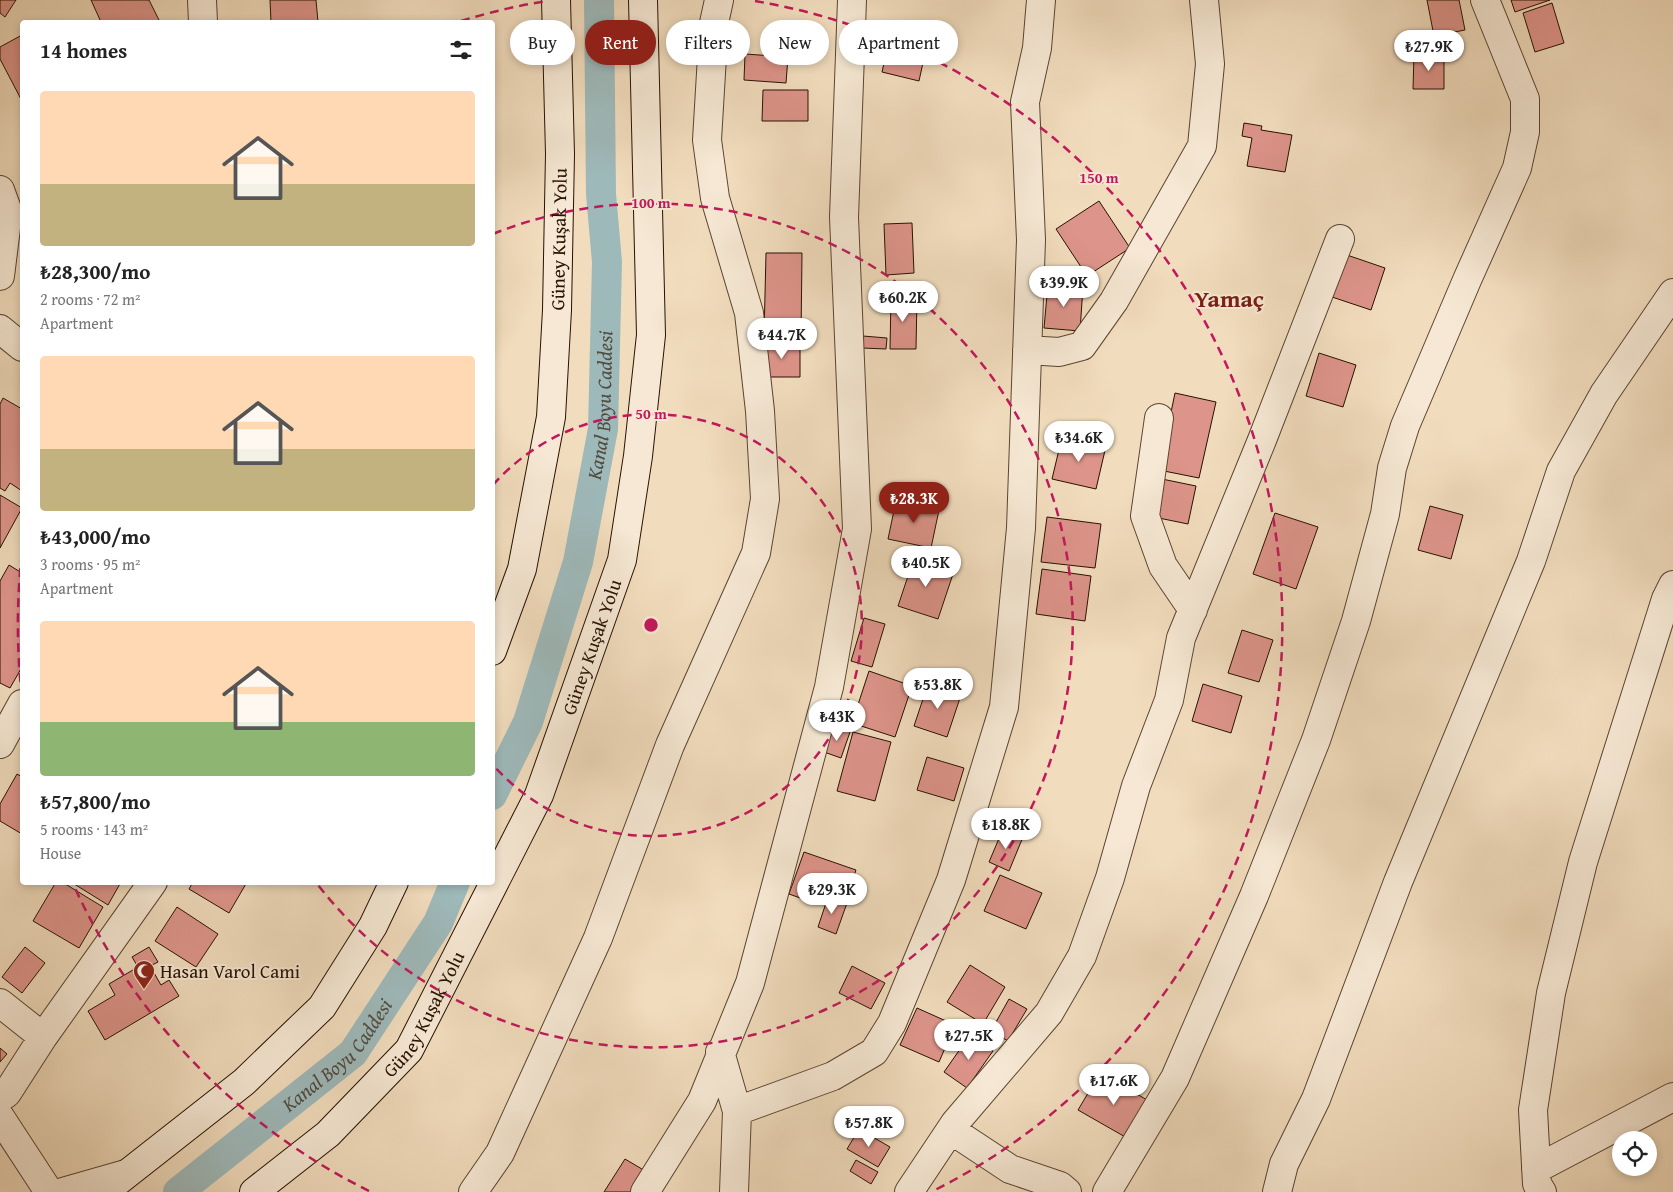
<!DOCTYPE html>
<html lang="en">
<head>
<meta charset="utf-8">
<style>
  :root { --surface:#fff; --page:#f2f2f2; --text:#222; --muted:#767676; --accent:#8f2418 }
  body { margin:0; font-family:"Gentium Book Plus",serif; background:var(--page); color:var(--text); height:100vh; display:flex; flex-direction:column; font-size:19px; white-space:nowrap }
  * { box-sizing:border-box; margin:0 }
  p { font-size:16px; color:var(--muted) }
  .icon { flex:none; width:28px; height:28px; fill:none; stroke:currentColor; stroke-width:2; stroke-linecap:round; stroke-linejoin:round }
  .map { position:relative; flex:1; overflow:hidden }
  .details { position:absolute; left:20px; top:20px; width:475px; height:865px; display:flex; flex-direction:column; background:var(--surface); border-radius:5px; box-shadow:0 2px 8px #0003 }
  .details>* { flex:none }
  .hud { position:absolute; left:510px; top:20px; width:475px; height:45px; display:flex; gap:10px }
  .buttons { position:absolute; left:1612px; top:1131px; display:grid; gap:10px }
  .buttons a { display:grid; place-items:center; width:45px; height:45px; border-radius:50%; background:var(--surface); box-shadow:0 2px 8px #0003; font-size:25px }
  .price { position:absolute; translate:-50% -42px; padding:0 11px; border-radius:18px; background:#fff; color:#222; font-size:16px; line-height:32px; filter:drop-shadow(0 1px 2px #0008) }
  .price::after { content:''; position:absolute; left:50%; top:30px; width:15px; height:11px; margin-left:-8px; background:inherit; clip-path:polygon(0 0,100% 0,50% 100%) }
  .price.selected { background:var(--accent); color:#fff }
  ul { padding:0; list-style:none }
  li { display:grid; align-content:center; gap:10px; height:265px; padding:0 20px }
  li span { display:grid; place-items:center; height:155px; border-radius:5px; color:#555 }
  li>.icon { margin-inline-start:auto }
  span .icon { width:90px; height:90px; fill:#fffc; stroke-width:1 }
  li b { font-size:21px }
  h2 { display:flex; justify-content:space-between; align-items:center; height:60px; padding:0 20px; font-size:21px }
  .chip { padding:0 18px; border-radius:22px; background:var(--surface); box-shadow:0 2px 8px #0003; font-size:18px; line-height:45px }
  .chip.selected { background:var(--accent); color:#fff }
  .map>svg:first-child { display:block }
</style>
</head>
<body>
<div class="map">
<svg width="1673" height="1192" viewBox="0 0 1673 1192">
  <rect width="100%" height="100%" fill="#f1dcbd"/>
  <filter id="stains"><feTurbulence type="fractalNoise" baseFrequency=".004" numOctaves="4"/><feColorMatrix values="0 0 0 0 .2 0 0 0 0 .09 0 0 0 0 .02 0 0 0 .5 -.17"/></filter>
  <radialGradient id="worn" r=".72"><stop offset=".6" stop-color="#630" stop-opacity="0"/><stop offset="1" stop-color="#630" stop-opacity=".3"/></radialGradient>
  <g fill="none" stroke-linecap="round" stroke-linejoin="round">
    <g stroke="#9eb9ba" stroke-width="30">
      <path id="s1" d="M492 795 528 722 578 562 603 429 607 262 601 194 599 0"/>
      <path id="s2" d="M178 1192 353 1053 438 923 455 882"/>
    </g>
  </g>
  <path fill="#dd948a" stroke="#271101" d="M0 0H16L5 17 0 13Z
    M91 0H149L160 22H101Z
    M270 0H316L318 22H271Z
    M1427 0H1459L1465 30 1434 36Z
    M1511 0H1550L1515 12Z
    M1552 3 1564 43 1535 52 1523 13Z
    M892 27 929 35 919 81 882 72Z
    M22 35V101L0 59V47Z
    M745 54 788 57 786 83 744 80Z
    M1414 54H1444V89H1413Z
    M763 90H808V121H762Z
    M1244 123 1262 126 1261 130 1292 135 1285 172 1247 166 1252 138 1242 136Z
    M1099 201 1130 248 1087 276 1056 229Z
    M912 223 914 273 886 275 884 224Z
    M766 253H802L801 338 764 337Z
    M1347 255 1385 268 1371 310 1332 297Z
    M1048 284 1083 287 1080 331 1044 328Z
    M891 297H917L916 349H890Z
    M863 336 887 338 886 349 862 348Z
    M764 342H800V377H764Z
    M1319 353 1356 365 1343 407 1306 396Z
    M1175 393 1216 402 1199 478 1159 470Z
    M3 398 22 409V491L10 483 5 491 0 488V404Z
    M1062 437 1106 446 1096 489 1052 479Z
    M1157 478 1196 486 1188 524 1149 516Z
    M0 495 22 508 0 548Z
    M896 501 939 510 931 548 888 539Z
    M1430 506 1463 515 1451 559 1418 550Z
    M1275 513 1318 527 1296 589 1253 574Z
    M1047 517 1101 524 1095 568 1041 562Z
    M914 558 954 571 938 619 898 606Z
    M9 565 22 573V667L10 688 0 683V581Z
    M1042 569 1091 576 1085 621 1036 614Z
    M864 618 885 624 872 667 851 661Z
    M1242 630 1273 640 1259 682 1228 673Z
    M869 671 912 686 895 737 852 723Z
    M928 684 961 695 947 737 914 726Z
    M1203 684 1242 696 1231 733 1192 721Z
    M834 726 850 732 841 758 824 752Z
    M853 732 891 742 875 801 837 791Z
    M927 757 964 768 954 801 917 790Z
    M17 774 22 777V834L0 821V804Z
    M1003 829 1023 837 1009 871 989 862Z
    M804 852 856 870 846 898 823 890 817 904 789 894Z
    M1000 875 1042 893 1026 929 984 911Z
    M56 882H62L103 907 79 948 33 921Z
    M71 882H121L108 905Z
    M193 882H247L229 913 189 889Z
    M828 897 847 903 836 934 818 927Z
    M177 907 218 934 196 967 155 941Z
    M25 947 45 963 22 993 2 977Z
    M149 947 158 962 150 966 161 985 169 980 179 996 105 1040 88 1011 115 995 109 984 138 967 132 957Z
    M970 965 1005 987 983 1024 947 1002Z
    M852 966 885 983 871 1009 839 993Z
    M1009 999 1027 1009 1008 1041 991 1031Z
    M917 1008 955 1025 939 1062 900 1045Z
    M970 1035 993 1051 967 1088 944 1072Z
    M0 1048 7 1054 0 1062Z
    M1100 1073 1149 1101 1127 1138 1078 1110Z
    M859 1129 890 1147 878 1167 847 1149Z
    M625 1159 652 1175 641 1192H604Z
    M856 1160 878 1172 871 1184 850 1171Z"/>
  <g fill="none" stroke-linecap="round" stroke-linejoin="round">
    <g stroke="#5a4430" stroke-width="30">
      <path id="minor" d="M202 0 203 22
        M0 329 22 347
        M1027 350 1059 352 1082 346 1114 301 1202 146 1210 64 1204 0
        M1159 418 1145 516 1163 566 1193 610
        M0 744 22 704
        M0 1003 43 1037
        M720 1052 737 1111 734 1192
        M0 1098 7 1093 43 1037 153 882
        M737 1111 833 1076 874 1052 892 1023 951 880 1004 707 1021 528 1031 240 1025 102 1037 48 1041 0
        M0 1117 49 1192
        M951 1130 1010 1169 1060 1186 1067 1192
        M1536 1169 1673 1097
        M63 1192 126 1174
        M473 1192 500 1153 598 938 670 745 756 553 765 499 760 411 749 313 715 198 707 140 714 23 719 0
        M645 1192 702 1101 750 983 829 687 857 529 844 217 852 0
        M909 1192 955 1123 1049 1013 1082 956 1110 878 1136 786 1169 700 1181 638 1262 440 1340 239
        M1107 1192 1175 1078 1254 896 1316 740 1356 621 1385 514 1392 468 1405 426 1467 280 1517 168 1525 132V99L1485 0
        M1277 1192 1284 1164 1316 1099 1398 882 1531 561 1561 471 1604 394 1673 293
        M1542 1192 1537 1184 1533 1110 1551 993 1583 862 1666 599 1673 585"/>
    </g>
    <g stroke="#5a4430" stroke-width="30">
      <path id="tertiary" d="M0 190 8 212 0 276"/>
    </g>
    <g stroke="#271101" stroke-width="30">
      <g id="secondary">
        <path id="s3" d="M492 651 522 569 551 417 557 310 560 154 556 0"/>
        <path d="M104 1192 244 1082 322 1007 373 926 394 882"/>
        <path id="s4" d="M254 1192 328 1134 409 1050 539 795 622 560 638 456 651 335 643 0"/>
      </g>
    </g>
    <use href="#minor" stroke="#f6e8d4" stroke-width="28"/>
    <use href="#tertiary" stroke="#f6e8d4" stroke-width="28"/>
    <use href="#secondary" stroke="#f6e8d4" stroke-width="28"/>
  </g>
  <g fill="none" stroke="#c2185b" stroke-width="2.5" stroke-dasharray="9 6">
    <path d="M493 485A211 211 0 1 1 493 765"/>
    <path d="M493 234A422 422 0 1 1 318 885"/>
    <path d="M369 1191A633 633 0 0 1 75 888M22 697A633 633 0 0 1 22 553M461 21A633 633 0 0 1 547 1M755 1A633 633 0 0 1 933 1191"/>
  </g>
  <defs>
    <g id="mosque-pin" transform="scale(1.125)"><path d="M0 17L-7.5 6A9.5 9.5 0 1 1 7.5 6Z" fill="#8f2418" stroke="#f6e8d4"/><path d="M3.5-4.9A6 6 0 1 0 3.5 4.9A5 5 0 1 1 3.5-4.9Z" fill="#fff"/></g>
  </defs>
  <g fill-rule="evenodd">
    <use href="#mosque-pin" x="144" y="971"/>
  </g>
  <g text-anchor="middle" stroke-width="4" stroke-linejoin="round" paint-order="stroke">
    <g font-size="19" fill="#271101" stroke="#f6e8d4">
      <text dy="7" stroke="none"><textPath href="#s3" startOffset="420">Güney Kuşak Yolu</textPath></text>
      <text dy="7" stroke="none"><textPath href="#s4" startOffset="654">Güney Kuşak Yolu</textPath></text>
      <text dy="7" stroke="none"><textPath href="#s4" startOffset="249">Güney Kuşak Yolu</textPath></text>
    </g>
    <g font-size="19" fill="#271101" stroke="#f6e8d4" text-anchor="start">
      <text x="160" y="978">Hasan Varol Cami</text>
    </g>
    <g font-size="20" font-style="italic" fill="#514c42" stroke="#f6e8d4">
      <text dy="7" stroke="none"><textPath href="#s1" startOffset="408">Kanal Boyu Caddesi</textPath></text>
      <text dy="7" stroke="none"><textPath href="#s2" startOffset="211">Kanal Boyu Caddesi</textPath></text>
    </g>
    <g font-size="24" font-weight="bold" fill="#7a1f14" stroke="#f6e8d4">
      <text x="1229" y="307">Yamaç</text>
    </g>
  </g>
  <circle cx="651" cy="625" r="8" fill="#c2185b" stroke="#f6e8d4" stroke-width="2.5"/>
  <g font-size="15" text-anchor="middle" font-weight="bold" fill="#c2185b" stroke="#f6e8d4" stroke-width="4" stroke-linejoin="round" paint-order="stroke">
    <text x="1099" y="183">150 m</text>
    <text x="651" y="208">100 m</text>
    <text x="651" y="419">50 m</text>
  </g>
  <rect width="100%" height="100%" filter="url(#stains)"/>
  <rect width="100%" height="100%" fill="url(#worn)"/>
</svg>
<div class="buttons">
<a><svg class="icon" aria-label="locate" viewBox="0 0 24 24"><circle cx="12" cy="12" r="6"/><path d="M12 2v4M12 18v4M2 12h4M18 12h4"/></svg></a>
</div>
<b class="price" style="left:1429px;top:72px">₺27.9K</b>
<b class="price" style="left:1064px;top:308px">₺39.9K</b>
<b class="price" style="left:903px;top:323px">₺60.2K</b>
<b class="price" style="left:782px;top:360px">₺44.7K</b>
<b class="price" style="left:1079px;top:463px">₺34.6K</b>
<b class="price selected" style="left:914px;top:524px">₺28.3K</b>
<b class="price" style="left:926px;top:588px">₺40.5K</b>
<b class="price" style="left:938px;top:710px">₺53.8K</b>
<b class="price" style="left:837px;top:742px">₺43K</b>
<b class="price" style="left:1006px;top:850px">₺18.8K</b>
<b class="price" style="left:832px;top:915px">₺29.3K</b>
<b class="price" style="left:969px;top:1061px">₺27.5K</b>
<b class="price" style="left:1114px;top:1106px">₺17.6K</b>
<b class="price" style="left:869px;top:1148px">₺57.8K</b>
<div class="hud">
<a class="chip">Buy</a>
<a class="chip selected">Rent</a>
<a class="chip">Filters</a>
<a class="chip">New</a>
<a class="chip">Apartment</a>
</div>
<section class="details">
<h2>14 homes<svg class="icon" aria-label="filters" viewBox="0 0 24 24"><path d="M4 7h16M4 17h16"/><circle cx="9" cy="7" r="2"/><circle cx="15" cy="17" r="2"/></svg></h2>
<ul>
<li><span style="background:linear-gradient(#ffd9b3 60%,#c2b280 0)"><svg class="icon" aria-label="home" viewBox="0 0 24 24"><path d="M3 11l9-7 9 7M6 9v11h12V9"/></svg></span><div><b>₺28,300/mo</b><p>2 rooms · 72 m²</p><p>Apartment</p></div></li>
<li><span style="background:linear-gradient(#ffd9b3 60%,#c2b280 0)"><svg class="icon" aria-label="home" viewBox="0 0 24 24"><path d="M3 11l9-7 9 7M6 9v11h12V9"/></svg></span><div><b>₺43,000/mo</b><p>3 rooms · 95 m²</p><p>Apartment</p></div></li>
<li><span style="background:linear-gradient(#ffd9b3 65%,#8fb573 0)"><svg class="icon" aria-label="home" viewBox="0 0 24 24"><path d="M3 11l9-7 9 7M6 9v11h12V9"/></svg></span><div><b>₺57,800/mo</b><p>5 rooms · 143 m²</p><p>House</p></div></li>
</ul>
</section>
</div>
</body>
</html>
